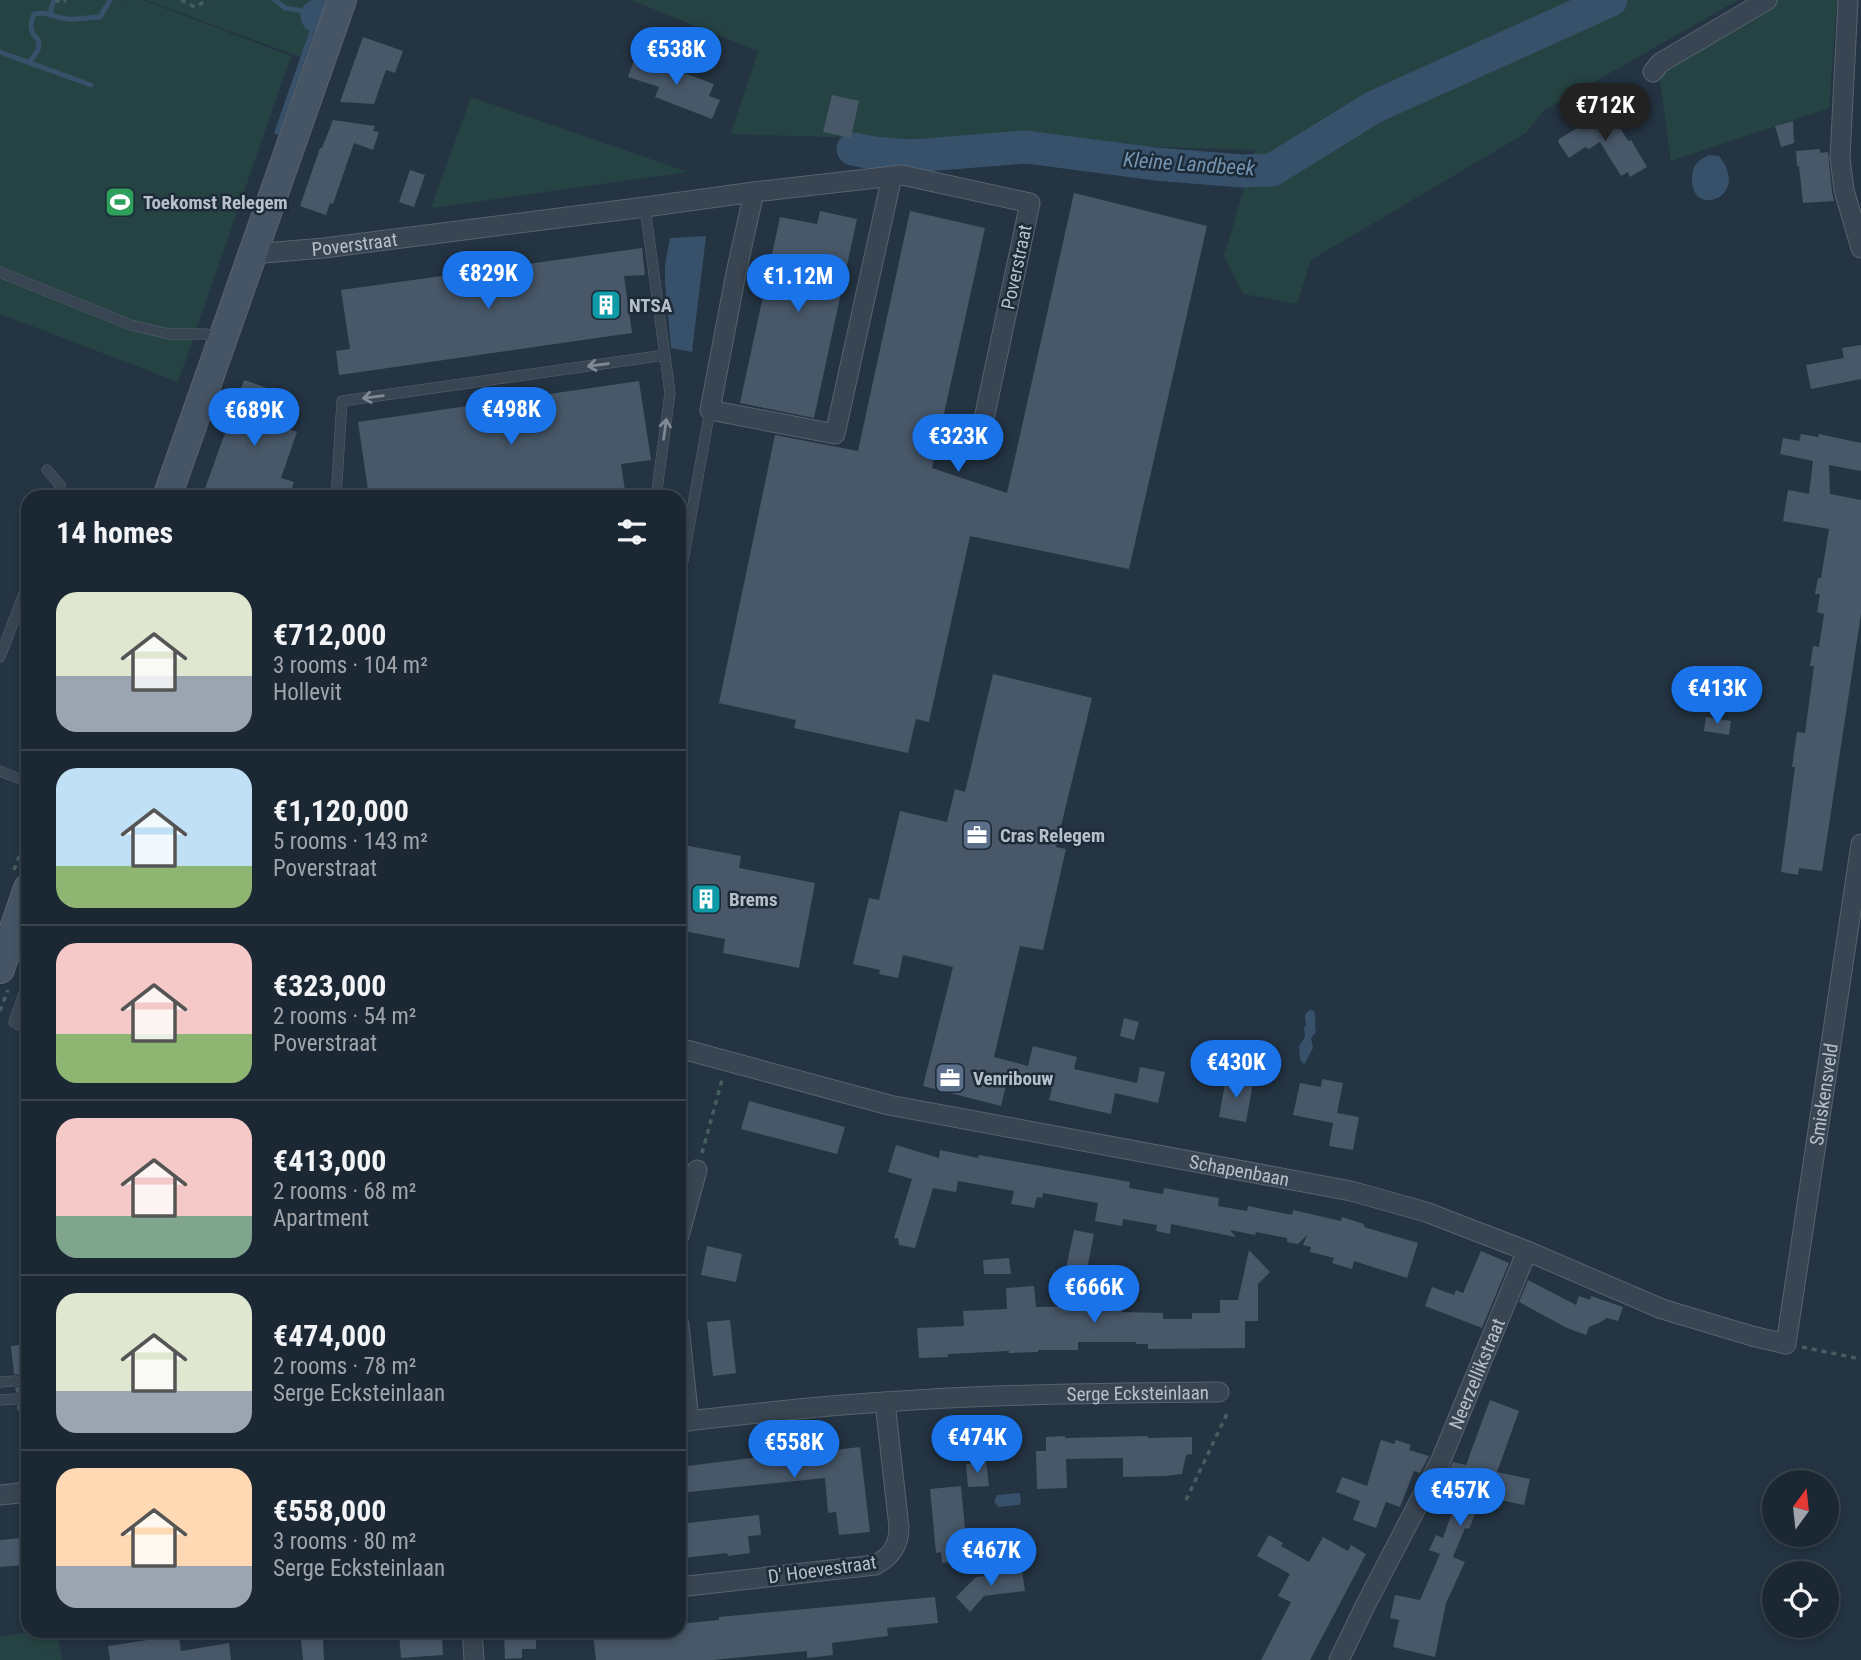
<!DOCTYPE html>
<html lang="en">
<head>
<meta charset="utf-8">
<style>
  :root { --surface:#1b2732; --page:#28333e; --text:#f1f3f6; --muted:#a0a5ac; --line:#39444d; --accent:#1a73e8 }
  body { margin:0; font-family:"Roboto Condensed",sans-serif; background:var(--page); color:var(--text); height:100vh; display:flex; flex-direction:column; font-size:26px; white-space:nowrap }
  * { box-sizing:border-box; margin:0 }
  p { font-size:23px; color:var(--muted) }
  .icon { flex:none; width:38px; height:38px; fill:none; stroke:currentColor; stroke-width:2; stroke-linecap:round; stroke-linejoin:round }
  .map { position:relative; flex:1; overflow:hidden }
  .drawer { position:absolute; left:21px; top:490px; width:665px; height:1148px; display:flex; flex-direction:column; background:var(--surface); border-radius:21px; box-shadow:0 4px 10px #0003,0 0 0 2px var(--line) }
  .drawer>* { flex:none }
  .needle { width:46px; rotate:15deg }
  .tools { position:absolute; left:1762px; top:1470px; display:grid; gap:14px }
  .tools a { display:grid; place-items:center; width:77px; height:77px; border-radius:50%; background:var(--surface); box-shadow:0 4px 10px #0003,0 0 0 2px var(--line); font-size:35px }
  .price { position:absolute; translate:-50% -60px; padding:0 16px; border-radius:24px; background:var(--accent); color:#fff; font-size:23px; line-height:46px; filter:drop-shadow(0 2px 4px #0008) }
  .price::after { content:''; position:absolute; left:50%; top:42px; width:21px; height:16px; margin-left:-10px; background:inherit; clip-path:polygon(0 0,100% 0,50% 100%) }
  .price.active { background:#222; color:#fff }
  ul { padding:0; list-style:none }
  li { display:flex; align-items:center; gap:21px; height:175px; padding:0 35px }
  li+li { border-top:2px solid var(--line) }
  li span { display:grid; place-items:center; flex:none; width:196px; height:140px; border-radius:21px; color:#555 }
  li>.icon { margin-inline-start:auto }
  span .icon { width:84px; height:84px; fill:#fffc; stroke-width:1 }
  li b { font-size:30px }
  h2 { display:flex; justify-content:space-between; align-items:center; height:84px; padding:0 35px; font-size:30px }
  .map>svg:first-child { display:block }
</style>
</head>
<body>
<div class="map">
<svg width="1861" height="1660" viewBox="0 0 1861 1660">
  <rect width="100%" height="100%" fill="#243442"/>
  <path fill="#264343" d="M0 0H127L125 6 128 0H143L291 56 178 382 0 314Z
    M146 0H324L305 59Z
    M631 0H1738L1543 111 1526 133 1311 260 1297 304 1243 294 1224 256 1255 150 731 134 758 51Z
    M1776 0H1837L1829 108 1671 161 1660 81 1662 71Z
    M471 97 688 172 431 208Z
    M35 1631H57L62 1660H0V1637Z"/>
  <path fill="#37516b" d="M1709 155 1719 156C1753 198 1688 221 1692 175 1694 163 1699 160 1709 155Z
    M706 236 692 352 671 348 665 282V265L670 238Z
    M1311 1010 1314 1011C1317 1019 1314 1025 1316 1032L1311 1038 1313 1048 1304 1065 1300 1059 1299 1046 1305 1037 1304 1028 1306 1025 1305 1015 1308 1011Z
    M1018 1493 1020 1494 1021 1502 1019 1505 999 1507 994 1502 997 1495Z"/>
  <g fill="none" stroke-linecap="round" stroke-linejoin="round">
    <path stroke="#37516b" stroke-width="5" d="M275 0 285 8 310 12 317 16
      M50 13 54 0
      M0 52 91 85
      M29 63 38 50 39 41C30 32 29 26 34 14 52 11 55 19 70 19 80 20 90 17 100 17L110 0
      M277 132 323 0"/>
    <path stroke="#37516b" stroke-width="33" d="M317 16H319
      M853 149 873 153 912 156 1026 147 1155 164 1242 171 1272 170 1374 107 1611 0"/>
  </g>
  <path fill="#485869" d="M363 37 403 51 395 73 386 70 374 104 340 102Z
    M636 55 714 84 709 96 720 100 712 119 655 97 659 87 628 77Z
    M832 95 859 101 851 138 823 132Z
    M1605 108 1617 127 1619 126 1628 141 1631 140 1647 167 1630 177 1628 172 1621 176 1600 142 1589 149 1585 147 1569 158 1558 142 1559 139 1595 117 1594 115Z
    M333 120 375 126 373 131 379 132 373 150 354 143 333 204 330 203 326 215 300 206 320 148H322Z
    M1793 121 1794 143 1781 147 1775 126Z
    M1820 149V153L1828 152 1832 192 1834 201 1803 203 1799 166H1797L1796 151Z
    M410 170 425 175 414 207 399 202Z
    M1074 193 1207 226 1129 569 970 536 929 722 916 719 908 753 794 728 796 720 719 703 775 435 858 451 910 211 985 228 932 468 1007 493Z
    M820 211 857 219 814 418 740 403 780 217 817 224Z
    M642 248 645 275 624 276 632 333 339 375 336 351 350 349 341 290Z
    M1861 345V379L1811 389 1806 365 1844 358 1842 348Z
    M244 380 291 396 281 426 297 432 281 478 294 482 289 497H202Z
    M639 381 651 460 621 464 626 497H369L358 422Z
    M1801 434 1818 437 1819 434 1861 443V471L1829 465 1830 494 1861 500V614L1822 871 1799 868 1798 875 1781 872 1795 767H1792L1797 732 1805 733 1814 666H1810L1813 646 1819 647 1824 614 1817 612 1820 594H1815L1818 578H1821L1829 529 1783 521 1788 490 1809 494 1813 461 1780 454 1783 438 1799 441Z
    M993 674 1092 698 1056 847 1066 849 1043 950 1020 946 994 1057 1028 1066 1033 1046 1077 1057 1074 1069 1137 1083 1140 1067 1165 1072 1158 1103 1115 1093 1111 1114 1049 1100 1052 1088 1008 1077 1001 1106 923 1086 953 967 903 955 898 978 879 974 880 970 853 964 869 898 879 900 900 811 947 822 955 789 965 792Z
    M1706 717 1731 721 1729 735 1704 731Z
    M679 844 741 856 739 868 815 883 799 968 723 953 725 939 679 930Z
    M1124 1018 1139 1022 1134 1040 1120 1036Z
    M1226 1078 1253 1083 1246 1122 1219 1117Z
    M1322 1079 1343 1083 1337 1113 1359 1117 1353 1150 1329 1146 1333 1123 1293 1115 1300 1083 1321 1087Z
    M749 1101 845 1127 837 1154 741 1129Z
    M896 1145 939 1158 940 1150 978 1158 979 1155 1130 1182 1129 1188 1163 1194 1164 1188 1219 1198 1218 1206 1247 1211 1248 1206 1292 1215 1293 1210 1341 1221 1342 1217 1364 1224V1227L1418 1243 1407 1278 1354 1261 1352 1269 1332 1263 1334 1258 1310 1252 1311 1247 1303 1245 1307 1235 1298 1244 1287 1242V1238L1256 1232 1255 1235 1230 1230 1236 1237 1171 1224 1170 1234 1156 1231 1157 1225 1123 1219 1122 1226 1095 1221 1098 1203 1043 1193 1042 1198 1037 1197 1034 1208 1011 1204 1014 1191 958 1181 956 1192 933 1188 915 1248 899 1245 898 1238H894L912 1179 888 1172Z
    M1074 1230 1094 1234 1087 1269H1066Z
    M707 1246 742 1254 736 1282 701 1275Z
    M1249 1250 1270 1272 1258 1284V1321H1245V1348L1148 1349V1344H1136V1342H1078V1350H1038V1352L1009 1353V1351L948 1354V1357L919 1358 917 1328 964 1326 963 1311 1007 1309 1006 1288 1034 1286 1036 1307 1095 1306 1101 1305V1295H1122V1312L1163 1313V1319H1192V1313H1220V1300H1238Z
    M1481 1251 1509 1263 1482 1328 1425 1306 1432 1287 1454 1295 1456 1290 1463 1293Z
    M1009 1258 1011 1274H984L983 1260Z
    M1528 1280 1576 1305 1579 1296 1590 1300 1591 1296 1623 1307 1618 1321 1607 1318 1599 1323 1589 1327 1586 1335 1567 1328 1519 1302Z
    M730 1320 736 1373 713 1376 707 1322Z
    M28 1344V1410L18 1411 17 1406 22 1403 23 1398 20 1393 16 1392 15 1388 21 1385 22 1380 19 1375 14 1374 11 1346Z
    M1490 1400 1519 1411 1497 1472 1530 1479 1524 1505 1482 1496 1469 1529 1465 1528 1453 1557 1465 1562 1446 1603 1435 1657 1393 1647 1399 1620 1390 1618 1395 1595 1420 1600 1440 1554 1429 1550 1436 1535 1443 1538 1457 1499 1439 1495 1444 1480 1453 1462 1466 1465Z
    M1065 1436V1438L1148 1436V1438L1192 1437V1454L1186 1455 1182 1474 1165 1476 1123 1477V1458L1066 1459 1067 1488 1037 1489 1036 1451H1046V1437Z
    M1381 1440 1394 1444 1396 1440 1411 1445 1409 1450 1429 1456 1420 1473 1414 1471 1400 1507 1386 1502 1376 1528 1353 1520 1360 1501 1336 1492 1342 1477 1367 1486Z
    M860 1447 870 1532 839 1535 836 1512 828 1513 825 1478 679 1493V1467L808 1451 809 1453Z
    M986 1461 989 1486 968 1487 966 1464Z
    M961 1486 965 1529H968L971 1560 942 1563 941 1552 936 1553 930 1489Z
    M759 1515 761 1535 748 1536 750 1553 728 1556 727 1553 684 1558V1556L679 1557V1524Z
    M1269 1535 1283 1543 1281 1546 1309 1562 1323 1537 1348 1551 1351 1545 1366 1554 1310 1660H1261L1291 1602 1278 1596 1290 1574 1257 1556Z
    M21 1538 24 1565 0 1567V1540Z
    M1022 1571 1025 1591 984 1596 970 1612 956 1597 976 1577Z
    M935 1597 938 1623 887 1628 888 1636 832 1643 833 1655 807 1658V1651L712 1660H596L593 1634 602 1633V1631H679V1624L719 1620V1617Z
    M178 1631 181 1651 229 1643 231 1660H110L108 1646 154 1639 153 1635Z
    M420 1631V1636L442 1634 443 1655 401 1658 399 1632Z
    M536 1631V1649H522V1658L505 1659 504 1632Z
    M323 1639 324 1660H303L301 1640Z"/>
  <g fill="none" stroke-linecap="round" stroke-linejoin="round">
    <g stroke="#57636f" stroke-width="11">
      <path id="lane" d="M645 207 670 393 656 497
        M0 272 131 325 169 334H206L222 339
        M47 470 60 485 58 497
        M336 497 342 401 665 355
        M679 583 710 410
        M0 657 28 583
        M0 771 28 782
        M28 982 14 1022 20 1026 28 1025
        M0 1382 15 1381
        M0 1400 16 1399"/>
    </g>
    <g stroke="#57636f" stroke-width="21">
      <g id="street">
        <path d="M1848 0 1840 158 1844 190 1861 248"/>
        <path d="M1653 72 1660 63 1767 0"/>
        <path d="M754 192 736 273 710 410 835 434 892 176"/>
        <path id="s1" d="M253 251 264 253 324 248 645 207 754 192 902 175 1030 203 982 428"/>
        <path id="s2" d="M679 1048 889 1105 1351 1191 1426 1212 1527 1251 1662 1309 1752 1336 1786 1344 1861 844"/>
        <path d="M679 1236 697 1170"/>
        <path d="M679 1325 689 1421"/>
        <path id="s3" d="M679 1422C747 1414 816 1406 885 1402 996 1394 1107 1393 1219 1392"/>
        <path d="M0 1495 28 1492"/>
        <path d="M679 1587 875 1565C891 1557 899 1546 899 1527L885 1402"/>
        <path d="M472 1631 474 1660"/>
        <path id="s4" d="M1339 1660 1365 1606 1441 1460 1527 1251"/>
      </g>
    </g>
    <g stroke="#57636f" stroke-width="30">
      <path id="secondary" d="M167 497 342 0
        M0 969 28 888"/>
    </g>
    <path stroke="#455f60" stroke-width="3.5" stroke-dasharray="5 5" stroke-linecap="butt" d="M55 0 62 3 66 0
      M181 0 195 7 208 0
      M14 870 28 833
      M0 1011 8 990
      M702 1153 722 1080
      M1802 1347 1861 1359
      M1186 1500 1226 1416 1224 1410"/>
    <use href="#lane" stroke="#394552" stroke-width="10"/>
    <use href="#street" stroke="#394552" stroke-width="19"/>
    <use href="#secondary" stroke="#465565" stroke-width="28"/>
  </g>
  <defs><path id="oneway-shaft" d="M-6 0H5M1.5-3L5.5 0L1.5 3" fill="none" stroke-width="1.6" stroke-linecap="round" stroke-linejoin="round" transform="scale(1.75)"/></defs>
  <g stroke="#7e8995">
    <use href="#oneway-shaft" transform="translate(598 365) rotate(172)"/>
    <use href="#oneway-shaft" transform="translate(373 397) rotate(172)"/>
    <use href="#oneway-shaft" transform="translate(665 429) rotate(-82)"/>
  </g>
  <defs>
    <g id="stadium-square" transform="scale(1.575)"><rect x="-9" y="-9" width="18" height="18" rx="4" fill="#2e9e5b" stroke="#1d2a37"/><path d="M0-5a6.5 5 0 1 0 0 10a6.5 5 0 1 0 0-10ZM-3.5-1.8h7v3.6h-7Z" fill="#fff"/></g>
    <g id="building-square" transform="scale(1.575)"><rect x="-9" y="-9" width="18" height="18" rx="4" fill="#0f9aa8" stroke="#1d2a37"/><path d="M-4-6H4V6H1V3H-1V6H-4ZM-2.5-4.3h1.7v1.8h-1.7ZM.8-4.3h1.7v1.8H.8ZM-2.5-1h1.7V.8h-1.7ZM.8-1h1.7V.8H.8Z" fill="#fff"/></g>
    <g id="office-square" transform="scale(1.575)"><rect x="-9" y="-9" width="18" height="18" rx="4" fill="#5c6f8a" stroke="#1d2a37"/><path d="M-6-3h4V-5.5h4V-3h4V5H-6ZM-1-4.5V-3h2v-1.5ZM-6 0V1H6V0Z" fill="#fff"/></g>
  </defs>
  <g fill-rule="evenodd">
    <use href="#stadium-square" x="120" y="202"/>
    <use href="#building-square" x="606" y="305"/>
    <use href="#office-square" x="977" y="835"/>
    <use href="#building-square" x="706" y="899"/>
    <use href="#office-square" x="950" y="1078"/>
  </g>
  <g text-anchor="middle" stroke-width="5" stroke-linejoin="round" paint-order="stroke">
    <g font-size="19" font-weight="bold" fill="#b6c0cc" stroke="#1d2a37" text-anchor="start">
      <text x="143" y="209">Toekomst Relegem</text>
      <text x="629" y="312">NTSA</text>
      <text x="1000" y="842">Cras Relegem</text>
      <text x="729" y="906">Brems</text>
      <text x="973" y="1085">Venribouw</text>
    </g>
    <g font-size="19" fill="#b6c0cc" stroke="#1d2a37">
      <text dy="7" stroke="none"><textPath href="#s1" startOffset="102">Poverstraat</textPath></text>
      <text transform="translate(1016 267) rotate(-78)" y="7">Poverstraat</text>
      <text dy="7" stroke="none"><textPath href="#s2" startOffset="1402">Smiskensveld</textPath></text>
      <text dy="7" stroke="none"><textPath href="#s2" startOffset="574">Schapenbaan</textPath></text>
      <text dy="7" stroke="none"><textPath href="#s4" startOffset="318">Neerzellikstraat</textPath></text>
      <text dy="7" stroke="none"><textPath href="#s3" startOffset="460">Serge Ecksteinlaan</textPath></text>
      <text transform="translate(822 1569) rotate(-8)" y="7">D' Hoevestraat</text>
    </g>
    <g font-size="21" font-style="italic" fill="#7494b1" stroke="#1d2a37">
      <text transform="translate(1189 164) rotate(4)" y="7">Kleine Landbeek</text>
    </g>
  </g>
</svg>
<div class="tools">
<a><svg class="needle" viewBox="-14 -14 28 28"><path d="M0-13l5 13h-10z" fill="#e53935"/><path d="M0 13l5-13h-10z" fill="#a0a5ac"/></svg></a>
<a><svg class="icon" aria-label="locate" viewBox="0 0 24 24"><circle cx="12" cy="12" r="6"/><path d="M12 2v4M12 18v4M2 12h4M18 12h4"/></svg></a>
</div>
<b class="price" style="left:676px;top:87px">€538K</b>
<b class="price active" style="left:1605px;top:143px">€712K</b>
<b class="price" style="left:488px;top:311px">€829K</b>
<b class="price" style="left:798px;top:314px">€1.12M</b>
<b class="price" style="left:511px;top:447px">€498K</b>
<b class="price" style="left:254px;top:448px">€689K</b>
<b class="price" style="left:958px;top:474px">€323K</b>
<b class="price" style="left:1717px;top:726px">€413K</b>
<b class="price" style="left:1236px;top:1100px">€430K</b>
<b class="price" style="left:1094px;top:1325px">€666K</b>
<b class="price" style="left:977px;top:1475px">€474K</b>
<b class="price" style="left:794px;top:1480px">€558K</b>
<b class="price" style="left:1460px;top:1528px">€457K</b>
<b class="price" style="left:991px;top:1588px">€467K</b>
<section class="drawer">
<h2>14 homes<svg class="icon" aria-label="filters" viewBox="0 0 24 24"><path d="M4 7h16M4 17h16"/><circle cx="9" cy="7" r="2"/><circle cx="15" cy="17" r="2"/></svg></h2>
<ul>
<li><span style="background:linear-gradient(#dfe7d0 60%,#9aa5b1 0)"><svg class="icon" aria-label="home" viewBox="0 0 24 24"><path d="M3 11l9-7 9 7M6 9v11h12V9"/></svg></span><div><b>€712,000</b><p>3 rooms · 104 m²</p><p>Hollevit</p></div></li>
<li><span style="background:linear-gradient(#bfe0f5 70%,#8fb573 0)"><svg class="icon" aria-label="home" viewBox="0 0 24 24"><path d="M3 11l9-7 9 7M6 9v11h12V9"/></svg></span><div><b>€1,120,000</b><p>5 rooms · 143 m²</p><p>Poverstraat</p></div></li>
<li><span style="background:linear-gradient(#f6c9c9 65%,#8fb573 0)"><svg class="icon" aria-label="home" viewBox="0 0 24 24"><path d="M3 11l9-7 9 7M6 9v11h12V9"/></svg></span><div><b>€323,000</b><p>2 rooms · 54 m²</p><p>Poverstraat</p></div></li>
<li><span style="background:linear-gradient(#f6c9c9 70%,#7fa58c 0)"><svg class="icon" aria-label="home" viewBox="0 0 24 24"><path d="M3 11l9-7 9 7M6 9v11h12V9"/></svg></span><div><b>€413,000</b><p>2 rooms · 68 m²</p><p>Apartment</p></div></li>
<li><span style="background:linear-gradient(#dfe7d0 70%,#9aa5b1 0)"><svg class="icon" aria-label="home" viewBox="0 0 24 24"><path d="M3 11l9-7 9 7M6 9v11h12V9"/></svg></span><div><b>€474,000</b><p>2 rooms · 78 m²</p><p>Serge Ecksteinlaan</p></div></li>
<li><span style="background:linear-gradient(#ffd9b3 70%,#9aa5b1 0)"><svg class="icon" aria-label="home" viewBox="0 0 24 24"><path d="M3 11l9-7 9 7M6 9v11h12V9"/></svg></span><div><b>€558,000</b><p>3 rooms · 80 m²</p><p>Serge Ecksteinlaan</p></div></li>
</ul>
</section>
</div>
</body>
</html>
